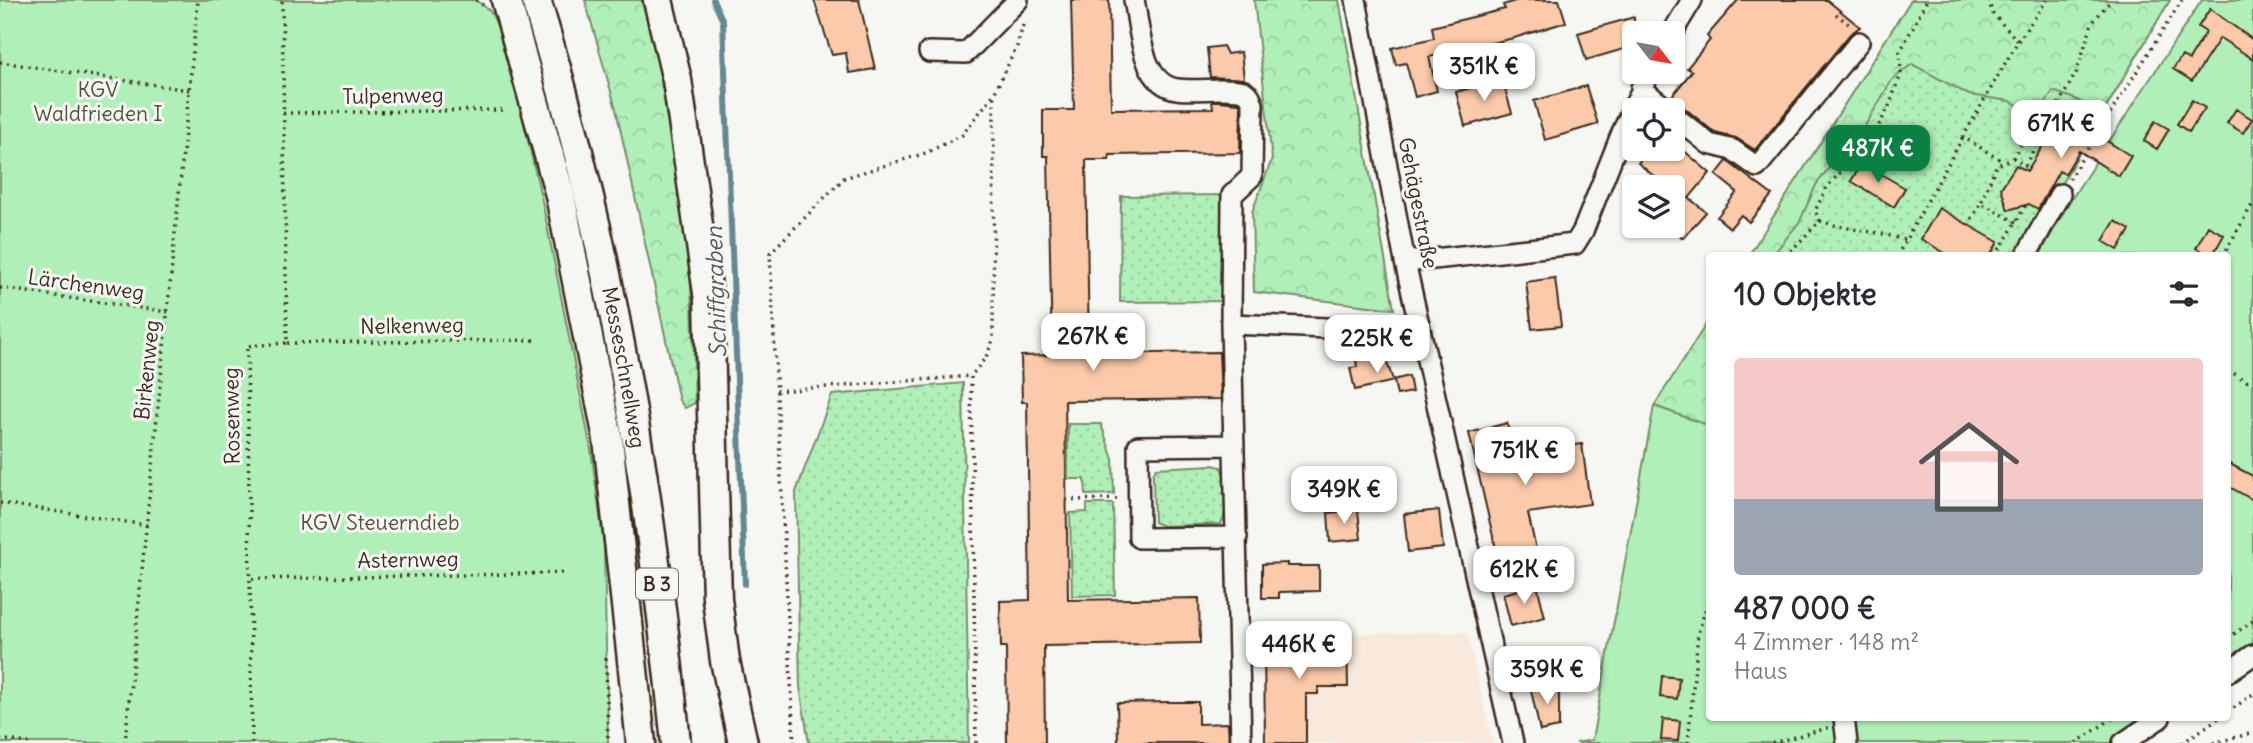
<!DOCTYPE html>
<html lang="de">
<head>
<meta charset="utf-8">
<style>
  :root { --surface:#fff; --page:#f2f2f3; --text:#2b2b33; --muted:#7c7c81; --accent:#0b8043 }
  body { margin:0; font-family:Delius,sans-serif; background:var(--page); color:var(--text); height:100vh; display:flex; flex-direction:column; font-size:26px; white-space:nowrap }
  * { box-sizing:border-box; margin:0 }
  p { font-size:23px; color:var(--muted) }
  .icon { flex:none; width:38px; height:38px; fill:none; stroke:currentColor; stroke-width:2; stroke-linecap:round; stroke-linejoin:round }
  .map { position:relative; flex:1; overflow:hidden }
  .sheet { position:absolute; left:1706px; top:252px; width:525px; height:469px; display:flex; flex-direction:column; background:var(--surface); border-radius:7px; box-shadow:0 2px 5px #0004 }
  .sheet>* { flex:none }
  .needle { width:46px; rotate:121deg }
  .tools { position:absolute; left:1622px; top:21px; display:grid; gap:14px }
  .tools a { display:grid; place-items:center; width:63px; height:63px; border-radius:7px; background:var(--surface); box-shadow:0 2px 5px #0004; font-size:35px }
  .price { position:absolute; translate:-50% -60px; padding:0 16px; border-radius:14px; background:#fff; color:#222; font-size:23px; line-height:46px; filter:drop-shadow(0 2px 4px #0008) }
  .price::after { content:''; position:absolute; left:50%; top:42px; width:21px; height:16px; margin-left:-10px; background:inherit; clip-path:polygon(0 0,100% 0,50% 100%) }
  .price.active { background:var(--accent); color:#fff }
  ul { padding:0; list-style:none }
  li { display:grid; align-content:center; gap:14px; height:371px; padding:0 28px }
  li span { display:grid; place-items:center; height:217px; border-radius:7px; color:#555 }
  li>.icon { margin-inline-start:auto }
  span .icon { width:126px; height:126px; fill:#fffc; stroke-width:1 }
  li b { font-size:30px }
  h2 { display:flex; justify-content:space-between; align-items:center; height:84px; padding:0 28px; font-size:30px }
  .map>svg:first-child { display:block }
</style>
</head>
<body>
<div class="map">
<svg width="2253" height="743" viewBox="0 0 2253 743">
  <defs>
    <pattern id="grass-dots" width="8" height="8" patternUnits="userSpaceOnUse" patternTransform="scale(1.75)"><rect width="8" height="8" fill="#b0f0b8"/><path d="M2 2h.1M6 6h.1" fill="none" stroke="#98ce9e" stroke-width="1.8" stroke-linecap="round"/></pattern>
    <pattern id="forest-crowns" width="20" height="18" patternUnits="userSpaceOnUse" patternTransform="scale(1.75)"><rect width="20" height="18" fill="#b0f0b8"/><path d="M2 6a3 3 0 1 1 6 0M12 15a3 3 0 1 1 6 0" fill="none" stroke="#98ce9e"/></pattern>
  </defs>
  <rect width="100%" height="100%" fill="#f6f6f2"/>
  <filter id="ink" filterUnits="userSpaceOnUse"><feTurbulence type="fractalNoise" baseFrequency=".0143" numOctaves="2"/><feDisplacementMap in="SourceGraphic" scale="14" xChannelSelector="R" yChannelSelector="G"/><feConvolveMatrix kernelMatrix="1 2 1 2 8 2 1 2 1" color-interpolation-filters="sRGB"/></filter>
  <g filter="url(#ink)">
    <path fill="#f8e9dc" d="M1467 632 1493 743H1265L1322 634Z"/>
    <path fill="url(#grass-dots)" stroke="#768d6b" stroke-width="2" d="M1911 0H2170L2034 230 2026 255 1749 256Z
      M1232 195 1231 301 1120 302 1121 196Z
      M963 383 969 743H809L800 687 796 492 832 395Z
      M1068 424H1101L1113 459 1114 494 1086 495 1085 479H1068Z
      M1213 465 1221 467C1227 479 1228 513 1221 524L1163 526 1154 522 1153 474 1156 468Z
      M1087 504H1113L1115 595 1072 596 1070 513 1087 512Z"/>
    <path fill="url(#forest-crowns)" stroke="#768d6b" stroke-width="2" d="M585 0H642C664 83 679 168 688 253 694 302 693 353 695 403L685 408 679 400 616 109Z
      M1254 0H1339L1394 309 1254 292 1252 212 1272 159Z
      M1911 0H2170L2102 114 2075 99 2053 91 2037 116 2010 101 1969 95 1912 64 1892 80 1852 148 1835 160 1816 185 1800 221 1773 255H1749Z
      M1710 318V426L1654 406Z"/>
    <path fill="#b0f0b8" stroke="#768d6b" stroke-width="2" d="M0 0H476L490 11 504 38 543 205 591 449 604 547 608 743H0Z
      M2202 0H2253V655L2228 672V256H2039L2070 201Z
      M1654 406 1710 426V718H2160L2123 743H1576L1592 740Z"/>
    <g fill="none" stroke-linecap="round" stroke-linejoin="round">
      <path stroke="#648892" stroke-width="6" d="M713 0 723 21 745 584"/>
    </g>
    <path fill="#fbcaaa" stroke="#3b2a1e" stroke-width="2" d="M814 0H859L875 69 849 73 846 53 832 55Z
      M1071 0H1109L1111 109 1213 108 1212 101H1219L1239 103 1241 106 1240 153 1110 155 1109 160H1086L1089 354 1219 352 1221 399 1065 401 1068 600 1199 598 1200 643 1044 646 1045 743H1007L1006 647H1001L1000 601 1030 600 1027 402H1022L1021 356 1052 355 1048 156H1043V110H1074Z
      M1518 0H1559L1566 22 1514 38 1429 57 1437 91 1415 97 1406 63 1396 65 1392 48 1434 38 1432 27 1505 9 1503 5Z
      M1738 0H1827L1860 27 1850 34 1755 150 1736 138 1715 133 1671 97 1692 71 1687 68 1710 40 1707 36Z
      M2210 9 2253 40V59L2220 38 2192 81 2173 69 2182 56 2189 60 2206 32 2198 27Z
      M1634 17V46L1586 60 1578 33Z
      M1223 46 1227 54 1241 52 1244 79 1210 77 1207 48Z
      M1502 79 1512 113 1465 126 1456 92Z
      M1586 86 1598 124 1545 140 1534 101Z
      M2192 100 2205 108 2189 132 2177 124Z
      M2079 103 2098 113 2089 130 2131 156 2119 176 2079 151 2065 174 2059 171 2038 209 2029 204 2008 210 2001 188 2016 165 2027 171 2052 131 2061 137Z
      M2236 109 2252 119 2243 133 2227 123Z
      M2155 121 2169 129 2157 149 2144 141Z
      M1650 149H1682L1710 173 1689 198 1706 212 1683 238 1673 229V187H1667L1638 163Z
      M1727 161 1772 195 1749 222 1741 215 1730 228 1717 217 1737 192 1716 175Z
      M1862 163 1905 188 1894 207 1851 181Z
      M1939 208 1998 242 1990 256H1950L1921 239Z
      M2115 221 2130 230 2118 250 2103 241Z
      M2208 226 2224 235 2212 256 2196 248Z
      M1555 278 1561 326 1532 329 1526 282Z
      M1384 354 1393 380 1409 376 1412 392 1397 395 1394 381 1355 390 1350 368 1357 367 1356 360Z
      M1507 423 1515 454 1582 444 1590 504 1528 513 1537 554 1499 562 1469 433Z
      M2228 463 2253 476V500L2228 486Z
      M1358 510 1361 539 1330 542 1328 513Z
      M1439 510 1443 548 1408 552 1404 514Z
      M1287 563V566H1319V591L1279 592V598H1262V564Z
      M1537 585 1545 617 1511 626 1503 594Z
      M1322 634H1347L1348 687H1318V694H1306V743H1265L1264 640 1322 639Z
      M1662 676 1679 678 1677 699 1660 697Z
      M1559 683V727L1540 731 1531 690Z
      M1170 702H1198V724L1228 723 1229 743H1118L1117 703Z
      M1663 719 1680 721 1678 741 1661 740Z"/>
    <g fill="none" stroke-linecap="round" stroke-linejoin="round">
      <g stroke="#3b2a1e" stroke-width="24">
        <path id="minor" d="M1134 0C1140 28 1141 84 1177 89 1199 92 1222 86 1244 91L1250 96 1253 104 1252 176 1232 195 1231 324 1241 743
          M1356 0 1405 262 1513 743
          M1672 33 1692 0
          M929 52 966 53 1018 0
          M1641 88 1668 110
          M1673 115 1709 144 1733 150 1757 167 1859 42
          M2026 256 2060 194
          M1405 262 1575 244 1583 231 1623 130 1650 72
          M1231 324 1420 332
          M1234 445 1138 446 1139 538 1237 537
          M2228 672 2253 655
          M1844 718 1847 743
          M2123 743 2160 718"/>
      </g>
      <g stroke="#3b2a1e" stroke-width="33">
        <g id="highway">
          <path d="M506 0 560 195 608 439 641 743"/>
          <path id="s1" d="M536 0C610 241 651 492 676 743"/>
          <path d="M658 0 677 80 709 300 717 599 725 661 743 743"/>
        </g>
      </g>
      <path stroke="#3b2a1e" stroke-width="3.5" stroke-dasharray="2 5" stroke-linecap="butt" d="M476 0 483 5
        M1988 0 1993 14 2018 41 1963 137 2002 161
        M1836 14 1851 26
        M2018 41 2047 0
        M0 62 189 90
        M283 113 504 110
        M2013 158 2036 119 2062 135
        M2069 179 2182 0
        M1820 221 1815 211 1827 187 1871 139 1888 109 1901 73 1900 52 1927 0
        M2016 222 1981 203 1996 166 2013 158 2025 165 2077 71 2092 23 2111 0
        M1968 225 1981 203
        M1786 256 1820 221C1850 231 1876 230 1904 240
        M1897 256 1963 137
        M1996 256 2027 203
        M2223 256 2253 203
        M0 288 168 312
        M287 343 538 340
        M2228 370 2253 385
        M776 391 971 376
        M1066 500 1119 499
        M0 503 147 525
        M252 579 565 573
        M2228 638 2253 621
        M606 658 608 743
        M2228 712 2253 694
        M0 739 29 743
        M125 743 198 0
        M252 743 247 346 287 343 282 0
        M794 743 770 253 844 178 926 153 962 135 994 94 1017 46 1024 22
        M976 743 971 376 986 357 993 340 994 96
        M1688 743 1698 633 1710 596
        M1772 743 1828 728
        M2076 743 2113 718
        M2182 743 2219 718
        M2213 743 2253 733"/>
      <use href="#minor" stroke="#f6f6f2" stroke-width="19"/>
      <use href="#highway" stroke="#f6f6f2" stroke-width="28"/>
    </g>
  </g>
  <g text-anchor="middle" stroke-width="6" stroke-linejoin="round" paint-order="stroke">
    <rect fill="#f6f6f2" stroke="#73675e" stroke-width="2" x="636" y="568.5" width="42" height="31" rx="5"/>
    <g font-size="19" font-weight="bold" fill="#3b2a1e">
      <text x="657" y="591">B 3</text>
    </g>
    <g font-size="21" fill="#52523d" stroke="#f6f6f2">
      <text x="98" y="97">KGV<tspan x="98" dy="24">Waldfrieden I</tspan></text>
      <text x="380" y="530">KGV Steuerndieb</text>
    </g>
    <g font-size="21" fill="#3b2a1e" stroke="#f6f6f2">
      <text transform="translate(393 96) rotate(-1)" y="7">Tulpenweg</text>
      <text transform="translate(1418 203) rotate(79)" y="7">Gehägestraße</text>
      <text transform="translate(86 285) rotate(8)" y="7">Lärchenweg</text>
      <text transform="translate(412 326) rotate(-1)" y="7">Nelkenweg</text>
      <text dy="7" stroke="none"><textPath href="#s1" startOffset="378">Messeschnellweg</textPath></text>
      <text transform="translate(147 370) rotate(-84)" y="7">Birkenweg</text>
      <text transform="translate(232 416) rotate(-91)" y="7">Rosenweg</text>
      <text transform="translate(408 560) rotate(-1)" y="7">Asternweg</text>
    </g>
    <g font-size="23" font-style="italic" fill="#4f5958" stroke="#f6f6f2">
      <text transform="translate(716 292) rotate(-92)" y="8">Schiffgraben</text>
    </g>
  </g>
</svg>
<div class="tools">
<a><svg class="needle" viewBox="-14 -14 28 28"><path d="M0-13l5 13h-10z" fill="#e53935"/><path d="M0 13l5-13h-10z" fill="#7c7c81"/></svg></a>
<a><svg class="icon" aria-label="locate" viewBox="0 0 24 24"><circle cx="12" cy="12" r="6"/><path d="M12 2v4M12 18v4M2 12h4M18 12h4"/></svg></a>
<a><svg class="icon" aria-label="layers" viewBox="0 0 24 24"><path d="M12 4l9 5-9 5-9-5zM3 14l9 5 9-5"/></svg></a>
</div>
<b class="price" style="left:1484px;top:103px">351K €</b>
<b class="price" style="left:2061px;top:160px">671K €</b>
<b class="price active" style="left:1878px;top:185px">487K €</b>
<b class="price" style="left:1093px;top:373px">267K €</b>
<b class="price" style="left:1377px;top:375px">225K €</b>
<b class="price" style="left:1525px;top:487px">751K €</b>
<b class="price" style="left:1344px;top:526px">349K €</b>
<b class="price" style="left:1524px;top:606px">612K €</b>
<b class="price" style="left:1299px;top:681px">446K €</b>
<b class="price" style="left:1547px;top:706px">359K €</b>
<section class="sheet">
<h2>10 Objekte<svg class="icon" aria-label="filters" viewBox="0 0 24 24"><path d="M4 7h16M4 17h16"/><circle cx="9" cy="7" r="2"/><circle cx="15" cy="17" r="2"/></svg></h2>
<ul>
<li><span style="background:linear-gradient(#f6c9c9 65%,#9aa5b1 0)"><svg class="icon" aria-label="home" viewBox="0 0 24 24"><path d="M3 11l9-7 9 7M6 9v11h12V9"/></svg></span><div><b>487 000 €</b><p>4 Zimmer · 148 m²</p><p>Haus</p></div></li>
</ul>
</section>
</div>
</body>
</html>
